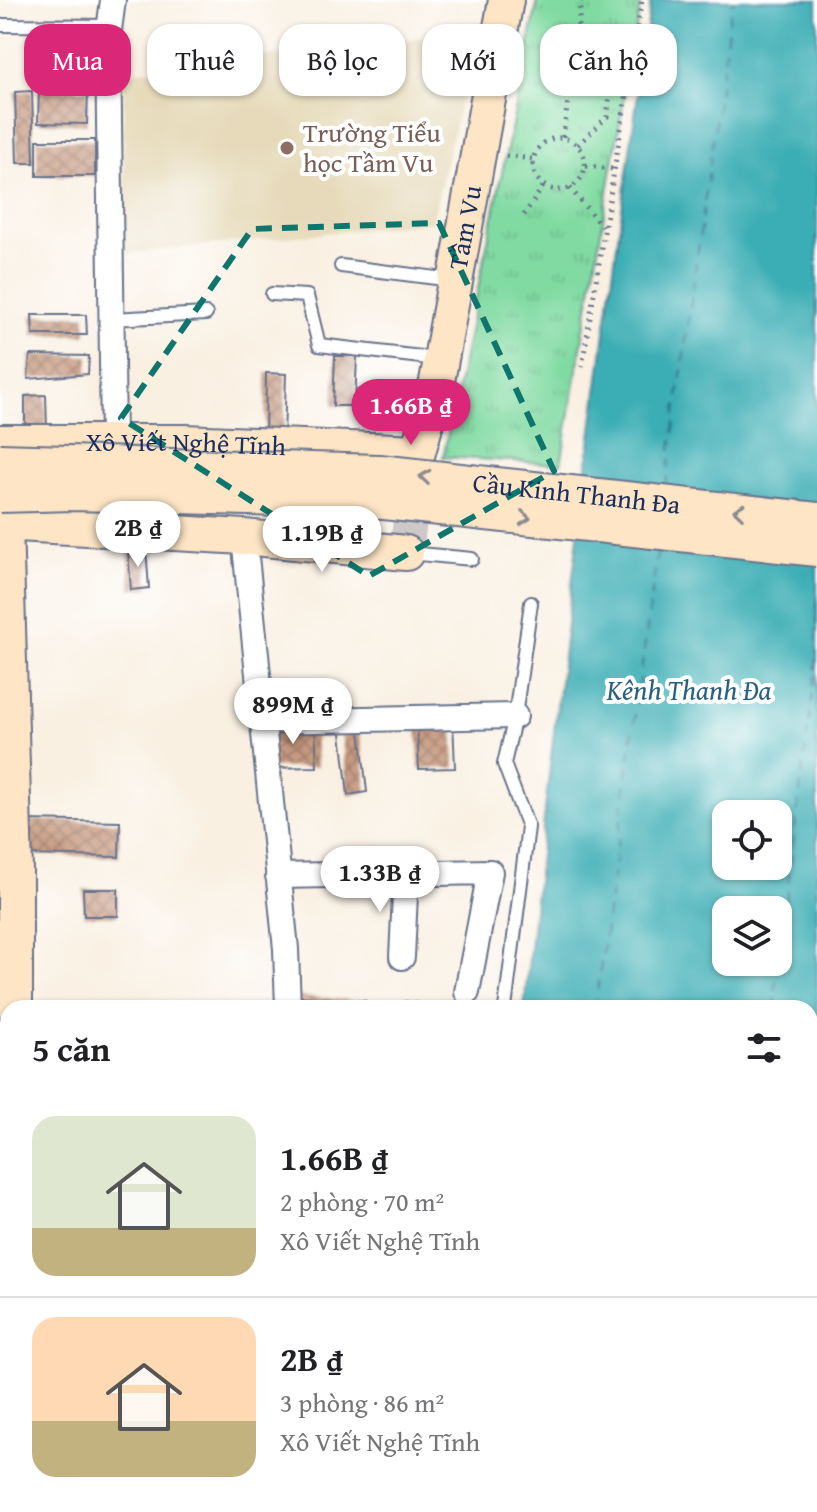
<!DOCTYPE html>
<html lang="vi">
<head>
<meta charset="utf-8">
<style>
  :root { --surface:#fff; --page:#f2f2f2; --text:#202124; --muted:#757577; --line:#e0e0e0; --accent:#db2777 }
  body { margin:0; font-family:"Gentium Book Plus",serif; background:var(--page); color:var(--text); height:100vh; display:flex; flex-direction:column; font-size:30px; white-space:nowrap }
  * { box-sizing:border-box; margin:0 }
  p { font-size:26px; color:var(--muted) }
  .icon { flex:none; width:44px; height:44px; fill:none; stroke:currentColor; stroke-width:2; stroke-linecap:round; stroke-linejoin:round }
  .map { position:relative; flex:1; overflow:hidden }
  .sheet { position:absolute; left:0px; top:1000px; width:818px; height:512px; display:flex; flex-direction:column; background:var(--surface); border-radius:24px 24px 0 0; box-shadow:0 2px 6px #0004 }
  .sheet>* { flex:none }
  .guide { position:absolute; left:24px; top:24px; width:770px; height:72px; display:flex; gap:16px }
  .tools { position:absolute; left:712px; top:800px; display:grid; gap:16px }
  .tools a { display:grid; place-items:center; width:80px; height:80px; border-radius:16px; background:var(--surface); box-shadow:0 2px 6px #0004; font-size:40px }
  .price { position:absolute; translate:-50% -68px; padding:0 18px; border-radius:28px; background:#fff; color:#222; font-size:26px; line-height:52px; filter:drop-shadow(0 2px 4px #0008) }
  .price::after { content:''; position:absolute; left:50%; top:48px; width:24px; height:18px; margin-left:-12px; background:inherit; clip-path:polygon(0 0,100% 0,50% 100%) }
  .price.on { background:var(--accent); color:#fff }
  ul { padding:0; list-style:none }
  li { display:flex; align-items:center; gap:24px; height:200px; padding:0 32px }
  li+li { border-top:2px solid var(--line) }
  li span { display:grid; place-items:center; flex:none; width:224px; height:160px; border-radius:24px; color:#555 }
  li>.icon { margin-inline-start:auto }
  span .icon { width:96px; height:96px; fill:#fffc; stroke-width:1 }
  li b { font-size:34px }
  h2 { display:flex; justify-content:space-between; align-items:center; height:96px; padding:0 32px; font-size:34px }
  .pill { padding:0 28px; border-radius:24px; background:var(--surface); box-shadow:0 2px 6px #0004; font-size:28px; line-height:72px }
  .pill.on { background:var(--accent); color:#fff }
  .map>svg:first-child { display:block }
</style>
</head>
<body>
<div class="map">
<svg width="817" height="1512" viewBox="0 0 817 1512">
  <defs>
    <pattern id="park-tufts" width="24" height="20" patternUnits="userSpaceOnUse" patternTransform="scale(2)"><rect width="24" height="20" fill="#80daa1"/><path d="M3 7l-1-3M5 7V3M7 7l1-3M15 17l-1-3M17 17v-4M19 17l1-3" fill="none" stroke="#6ebb8d"/></pattern>
    <pattern id="building-cross-hatch" width="8" height="8" patternUnits="userSpaceOnUse" patternTransform="scale(2)"><rect width="8" height="8" fill="#c79a80"/><path d="M0 0l8 8M0 8l8-8" fill="none" stroke="#a17e6c"/></pattern>
  </defs>
  <rect width="100%" height="100%" fill="#fff"/>
  <filter id="ink" filterUnits="userSpaceOnUse"><feTurbulence type="fractalNoise" baseFrequency=".0125" numOctaves="2"/><feDisplacementMap in="SourceGraphic" scale="16" xChannelSelector="R" yChannelSelector="G"/><feConvolveMatrix kernelMatrix="1 2 1 2 8 2 1 2 1" color-interpolation-filters="sRGB"/></filter>
  <filter id="wash" filterUnits="userSpaceOnUse"><feTurbulence type="fractalNoise" baseFrequency=".006" numOctaves="4" result="noise"/><feDisplacementMap in="SourceGraphic" scale="32" xChannelSelector="R" yChannelSelector="G"/><feGaussianBlur stdDeviation="1.8" result="paint"/><feColorMatrix in="noise" values="0 0 0 0 0 0 0 0 0 0 0 0 0 0 0 0 0 1.4 0 .05"/><feComposite in="paint" operator="in"/></filter>
  <g filter="url(#wash)">
    <rect width="100%" height="100%" fill="#f9f0e2"/>
    <path fill="#e6daba" d="M477 31 432 222 124 254 123 73Z"/>
    <path fill="url(#park-tufts)" stroke="#4e8480" stroke-width="2" d="M538 0H641L561 464 443 457Z"/>
    <path fill="#3badb4" stroke="#2b6e89" stroke-width="2" fill-rule="evenodd" d="M651 0H817V1360L810 1417V1008H524C557 671 604 335 651 0ZM726 814H778V866H726ZM726 910H778V962H726Z
      M467 1504H799L798 1512H466Z"/>
    <g fill="none" stroke-linecap="round" stroke-linejoin="round">
      <path stroke="#286180" stroke-width="2" stroke-dasharray="10 8" stroke-linecap="butt" d="M666 486 732 0
        M595 1008 658 548
        M775 1008 776 979 817 658
        M526 1512 527 1504
        M730 1512 731 1504"/>
    </g>
    <g id="blocks">
      <path fill="url(#building-cross-hatch)" d="M39 88 88 89 87 124 38 123Z
        M32 91 34 163H17L15 92Z
        M37 140H95V176H37Z
        M32 315H86L87 335H33Z
        M30 355 89 356 88 374 28 379Z
        M335 356H357L355 406H333Z
        M266 373 286 374 284 440H265Z
        M46 395 47 431H25V396Z
        M146 548 149 588 131 590 128 550Z
        M262 689 310 690V713L262 712Z
        M453 721 455 768 419 769 417 722Z
        M359 722 367 792 348 795 340 724Z
        M315 724 317 767 270 768 268 726Z
        M27 820 120 822 119 857 26 855Z
        M83 889H118V916H84Z
        M295 996 366 1001 367 1008H295Z
        M405 1001 436 1005V1008H404Z
        M240 1504H308L338 1511 238 1512Z"/>
    </g>
  </g>
  <g filter="url(#ink)">
    <use href="#blocks" fill-opacity="0" stroke="#69738c" stroke-width="2"/>
    <g fill="none" stroke-linecap="round" stroke-linejoin="round">
      <path stroke="#cdc9c8" stroke-width="34" stroke-dasharray="34 17" stroke-linecap="butt" d="M406 553 415 478"/>
      <g stroke="#69738c" stroke-width="16">
        <path id="lane" d="M0 25 110 26
          M341 266 452 280
          M272 294 307 296 319 345 438 359
          M112 319 206 314
          M409 553 472 559
          M505 1008 528 827 504 764 515 716 531 603
          M0 1057H8
          M0 1289H8
          M450 1512 451 1504"/>
      </g>
      <g stroke="#69738c" stroke-width="28">
        <path id="street" d="M113 0 108 38 113 442
          M244 537 286 949 288 1008
          M262 721 515 716
          M278 876 490 872 467 992
          M402 957 406 873
          M0 1428H8
          M116 1512V1504"/>
      </g>
      <g stroke="#69738c" stroke-width="38">
        <g id="secondary">
          <path id="s1" d="M0 442H185L418 452 436 387 506 0"/>
          <path d="M5 522 15 870V1008"/>
          <path d="M0 523 244 537 406 553"/>
          <path d="M9 1512 10 1504"/>
        </g>
      </g>
      <path stroke="#69738c" stroke-width="5" stroke-dasharray="2 6" stroke-linecap="butt" d="M563 137 581 2
        M533 164a26 26 0 1 1 52 0a26 26 0 1 1-52 0Z
        M578 145 607 117 618 35
        M506 156 533 159
        M586 166 613 169
        M570 188 602 227
        M524 215 544 185
        M582 367 642 0"/>
      <use href="#lane" stroke="#fff" stroke-width="12"/>
      <use href="#street" stroke="#fff" stroke-width="24"/>
      <use href="#secondary" stroke="#fde5c5" stroke-width="34"/>
      <g stroke="#69738c" stroke-width="38" stroke-linecap="butt">
        <g id="secondary-bridge">
          <path id="s2" d="M0 461 379 472 817 520"/>
          <path d="M0 495 74 493 384 502 817 549"/>
        </g>
      </g>
      <use href="#secondary-bridge" stroke="#fde5c5" stroke-width="34"/>
    </g>
    <defs><path id="oneway-chevron" d="M-2-3.5L2.5 0L-2 3.5" fill="none" stroke-width="1.6" stroke-linecap="round" stroke-linejoin="round" transform="scale(2)"/></defs>
    <g stroke="#8c8a92">
      <use href="#oneway-chevron" transform="translate(425 477) rotate(-174)"/>
      <use href="#oneway-chevron" transform="translate(739 511) rotate(-174)"/>
      <use href="#oneway-chevron" transform="translate(525 518) rotate(6)"/>
    </g>
  </g>
  <path fill="none" stroke="#0f766e" stroke-width="6" stroke-dasharray="16 10" stroke-linejoin="round" d="M439 223 554 471 369 576 121 418 252 229Z"/>
  <circle fill="#8d6e63" stroke="#fff" stroke-width="3" cx="287" cy="148" r="8"/>
  <g text-anchor="middle" stroke-width="8" stroke-linejoin="round" paint-order="stroke">
    <g font-size="26" fill="#785e54" stroke="#fff" text-anchor="start">
      <text x="303" y="142">Trường Tiểu<tspan x="303" dy="30">học Tầm Vu</tspan></text>
    </g>
    <g font-size="26" fill="#1b2f5e" stroke="#fff">
      <text dy="9" stroke="none"><textPath href="#s1" startOffset="648">Tầm Vu</textPath></text>
      <text dy="9" stroke="none"><textPath href="#s1" startOffset="186">Xô Viết Nghệ Tĩnh</textPath></text>
      <text dy="9" stroke="none"><textPath href="#s2" startOffset="578">Cầu Kinh Thanh Đa</textPath></text>
    </g>
    <g font-size="28" font-style="italic" fill="#286180" stroke="#fff">
      <text x="689" y="700">Kênh Thanh Đa</text>
    </g>
  </g>
</svg>
<div class="tools">
<a><svg class="icon" aria-label="locate" viewBox="0 0 24 24"><circle cx="12" cy="12" r="6"/><path d="M12 2v4M12 18v4M2 12h4M18 12h4"/></svg></a>
<a><svg class="icon" aria-label="layers" viewBox="0 0 24 24"><path d="M12 4l9 5-9 5-9-5zM3 14l9 5 9-5"/></svg></a>
</div>
<b class="price on" style="left:411px;top:447px">1.66B ₫</b>
<b class="price" style="left:138px;top:569px">2B ₫</b>
<b class="price" style="left:322px;top:574px">1.19B ₫</b>
<b class="price" style="left:293px;top:746px">899M ₫</b>
<b class="price" style="left:380px;top:914px">1.33B ₫</b>
<div class="guide">
<a class="pill on">Mua</a>
<a class="pill">Thuê</a>
<a class="pill">Bộ lọc</a>
<a class="pill">Mới</a>
<a class="pill">Căn hộ</a>
</div>
<section class="sheet">
<h2>5 căn<svg class="icon" aria-label="filters" viewBox="0 0 24 24"><path d="M4 7h16M4 17h16"/><circle cx="9" cy="7" r="2"/><circle cx="15" cy="17" r="2"/></svg></h2>
<ul>
<li><span style="background:linear-gradient(#dfe7d0 70%,#c2b280 0)"><svg class="icon" aria-label="home" viewBox="0 0 24 24"><path d="M3 11l9-7 9 7M6 9v11h12V9"/></svg></span><div><b>1.66B ₫</b><p>2 phòng · 70 m²</p><p>Xô Viết Nghệ Tĩnh</p></div></li>
<li><span style="background:linear-gradient(#ffd9b3 65%,#c2b280 0)"><svg class="icon" aria-label="home" viewBox="0 0 24 24"><path d="M3 11l9-7 9 7M6 9v11h12V9"/></svg></span><div><b>2B ₫</b><p>3 phòng · 86 m²</p><p>Xô Viết Nghệ Tĩnh</p></div></li>
</ul>
</section>
</div>
</body>
</html>
